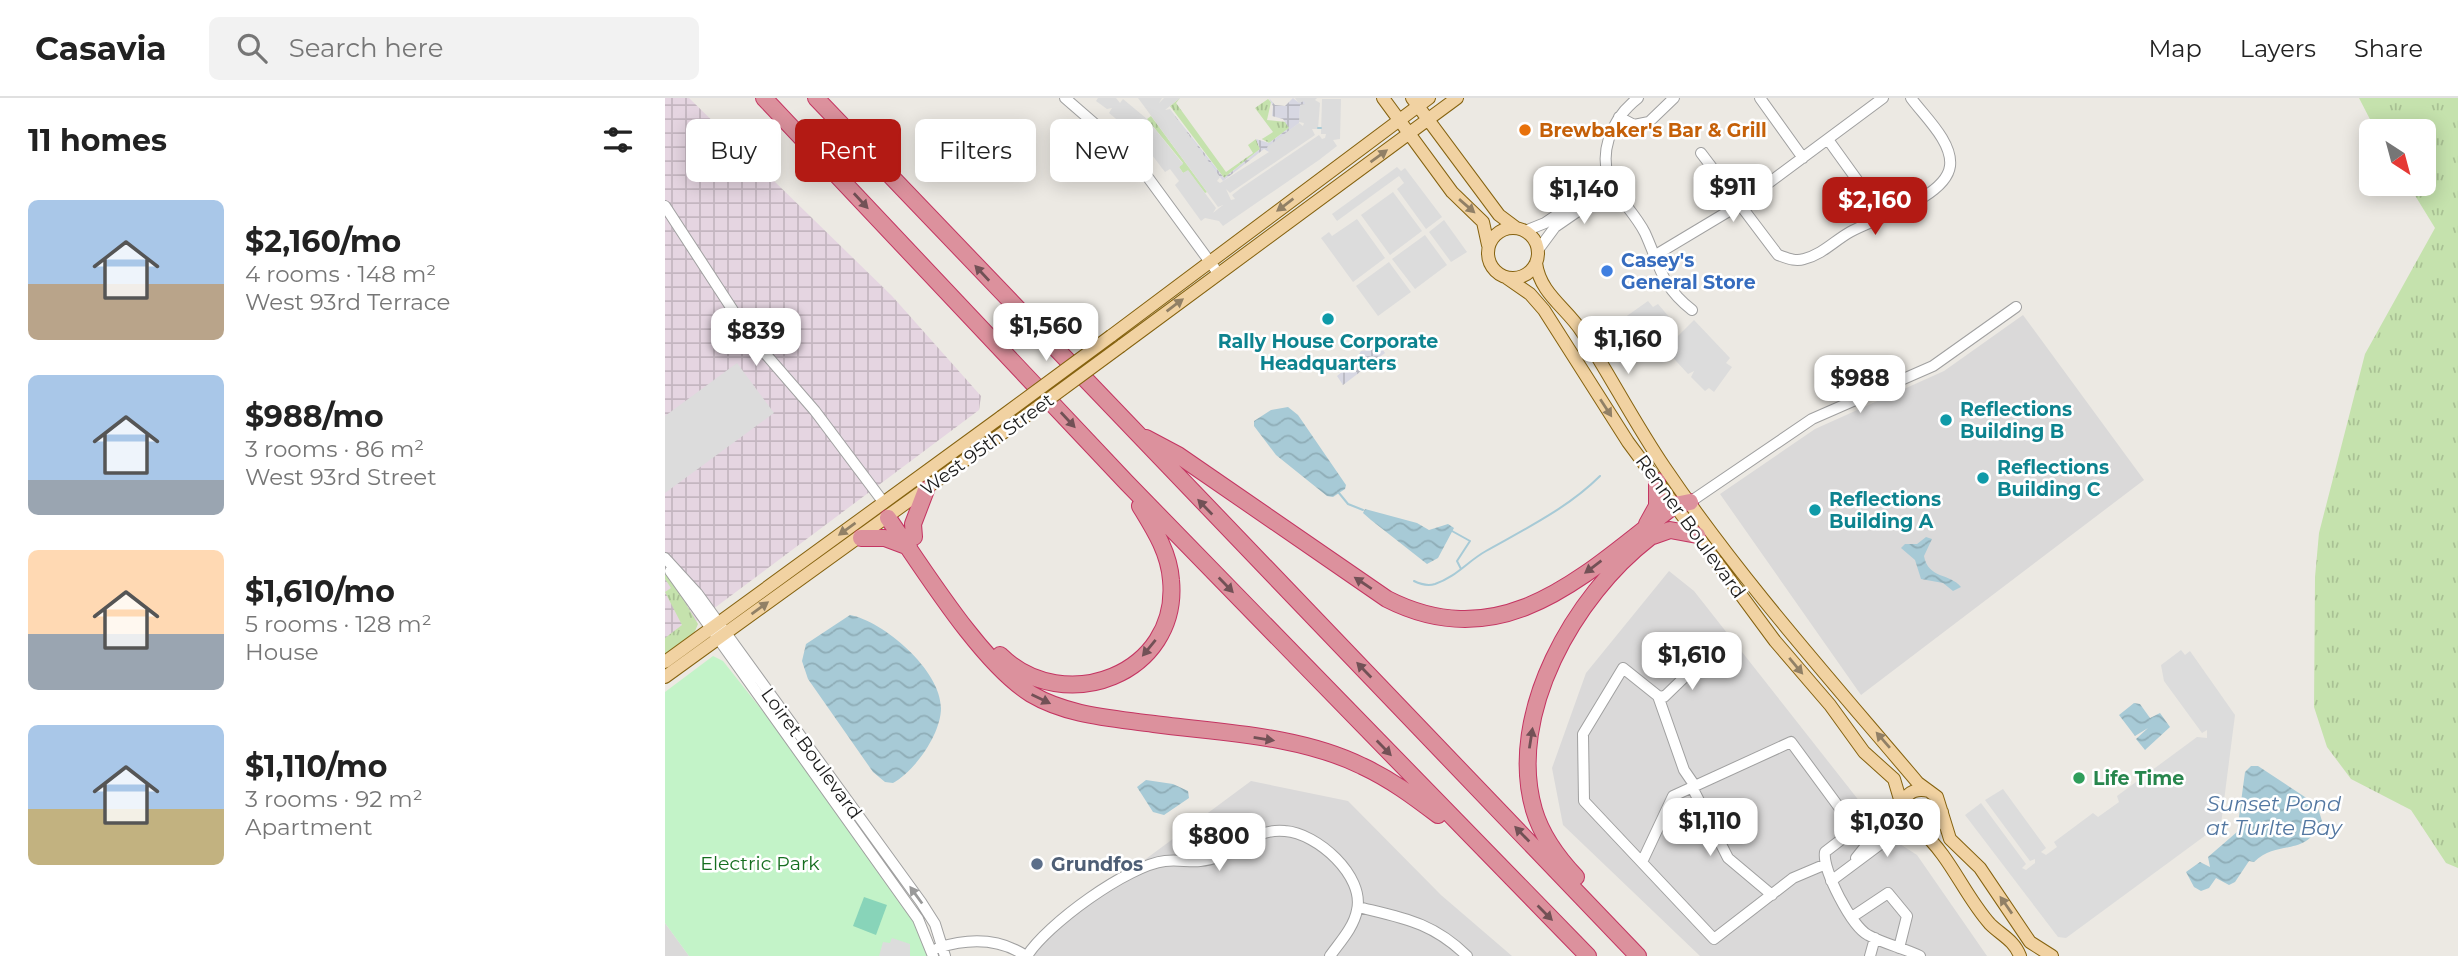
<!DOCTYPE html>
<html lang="en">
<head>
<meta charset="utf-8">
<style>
  :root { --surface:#fff; --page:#f2f2f2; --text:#222; --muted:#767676; --line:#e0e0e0; --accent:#b31a14 }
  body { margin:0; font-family:Montserrat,sans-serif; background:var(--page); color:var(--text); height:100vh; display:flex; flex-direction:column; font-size:26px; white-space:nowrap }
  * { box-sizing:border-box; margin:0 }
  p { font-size:23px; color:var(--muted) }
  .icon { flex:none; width:38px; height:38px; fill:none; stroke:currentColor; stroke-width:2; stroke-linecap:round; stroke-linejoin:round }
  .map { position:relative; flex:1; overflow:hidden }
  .drawer { display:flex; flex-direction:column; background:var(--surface); width:665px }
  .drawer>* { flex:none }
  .top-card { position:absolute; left:21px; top:21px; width:665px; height:63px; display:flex; gap:14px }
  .needle { width:46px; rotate:144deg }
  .fabs { position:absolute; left:1694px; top:21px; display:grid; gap:14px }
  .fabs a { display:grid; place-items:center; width:77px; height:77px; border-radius:10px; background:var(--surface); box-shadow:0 4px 18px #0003; font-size:35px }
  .price { position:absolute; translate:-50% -60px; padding:0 16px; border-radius:14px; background:#fff; color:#222; font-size:23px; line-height:46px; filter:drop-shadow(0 2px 4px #0008) }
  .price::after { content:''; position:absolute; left:50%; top:42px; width:21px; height:16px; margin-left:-10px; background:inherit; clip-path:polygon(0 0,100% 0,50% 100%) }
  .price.on { background:var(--accent); color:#fff }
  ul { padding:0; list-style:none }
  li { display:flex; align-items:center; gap:21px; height:175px; padding:0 28px }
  li span { display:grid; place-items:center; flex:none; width:196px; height:140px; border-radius:10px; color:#555 }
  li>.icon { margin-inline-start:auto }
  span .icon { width:84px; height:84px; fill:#fffc; stroke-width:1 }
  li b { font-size:30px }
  h2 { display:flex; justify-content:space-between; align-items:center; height:84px; padding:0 28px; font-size:30px }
  .pill { padding:0 24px; border-radius:10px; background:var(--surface); box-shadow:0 4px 18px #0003; font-size:24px; line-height:63px }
  .pill.on { background:var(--accent); color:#fff }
  header { display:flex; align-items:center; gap:42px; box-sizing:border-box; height:98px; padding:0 35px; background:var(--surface); border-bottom:2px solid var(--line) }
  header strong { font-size:33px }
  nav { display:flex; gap:38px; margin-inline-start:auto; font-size:24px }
  .search { width:490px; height:63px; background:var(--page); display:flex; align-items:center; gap:18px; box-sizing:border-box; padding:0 24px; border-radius:10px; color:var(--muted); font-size:26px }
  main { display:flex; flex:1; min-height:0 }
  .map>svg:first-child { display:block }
</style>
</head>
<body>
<header>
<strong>Casavia</strong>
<div class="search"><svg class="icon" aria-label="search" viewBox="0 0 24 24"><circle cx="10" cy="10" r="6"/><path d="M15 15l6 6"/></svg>Search here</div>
<nav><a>Map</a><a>Layers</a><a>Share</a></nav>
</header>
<main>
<section class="drawer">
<h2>11 homes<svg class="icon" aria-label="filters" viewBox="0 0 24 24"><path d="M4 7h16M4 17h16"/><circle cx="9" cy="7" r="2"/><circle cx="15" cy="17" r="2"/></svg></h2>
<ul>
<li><span style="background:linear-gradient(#a9c7e8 60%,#b9a48a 0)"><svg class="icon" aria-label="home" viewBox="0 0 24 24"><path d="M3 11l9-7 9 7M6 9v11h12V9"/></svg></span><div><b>$2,160/mo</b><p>4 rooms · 148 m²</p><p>West 93rd Terrace</p></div></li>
<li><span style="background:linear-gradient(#a9c7e8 75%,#9aa5b1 0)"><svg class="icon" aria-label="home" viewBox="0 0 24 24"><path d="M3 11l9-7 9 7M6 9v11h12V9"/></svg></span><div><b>$988/mo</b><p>3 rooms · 86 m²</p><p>West 93rd Street</p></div></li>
<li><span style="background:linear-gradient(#ffd9b3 60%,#9aa5b1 0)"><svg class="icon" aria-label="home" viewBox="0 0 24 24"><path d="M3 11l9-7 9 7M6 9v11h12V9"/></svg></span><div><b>$1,610/mo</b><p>5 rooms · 128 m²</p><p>House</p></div></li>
<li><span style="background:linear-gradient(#a9c7e8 60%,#c2b280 0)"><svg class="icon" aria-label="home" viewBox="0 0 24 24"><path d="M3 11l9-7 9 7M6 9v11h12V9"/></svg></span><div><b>$1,110/mo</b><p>3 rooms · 92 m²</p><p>Apartment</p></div></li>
</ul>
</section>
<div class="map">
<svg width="1793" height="858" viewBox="0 0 1793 858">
  <defs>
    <pattern id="industrial-grid" width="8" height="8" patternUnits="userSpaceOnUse" patternTransform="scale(1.75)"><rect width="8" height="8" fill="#e5d5e1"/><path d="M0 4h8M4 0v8" fill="none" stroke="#c4b6c0"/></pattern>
    <pattern id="grass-tufts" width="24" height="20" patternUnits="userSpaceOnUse" patternTransform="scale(1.75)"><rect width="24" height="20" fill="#c5e2ad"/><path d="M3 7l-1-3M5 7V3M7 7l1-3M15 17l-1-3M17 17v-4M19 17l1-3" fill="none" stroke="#a9c194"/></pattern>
    <pattern id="plaza-grid" width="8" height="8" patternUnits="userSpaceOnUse" patternTransform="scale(1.75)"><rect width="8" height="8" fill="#d7d7e2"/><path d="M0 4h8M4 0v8" fill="none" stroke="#b8b8c1"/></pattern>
    <pattern id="water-waves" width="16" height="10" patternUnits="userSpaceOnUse" patternTransform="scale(1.75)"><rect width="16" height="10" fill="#a7cad6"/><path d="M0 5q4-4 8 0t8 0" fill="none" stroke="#8fadb7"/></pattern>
  </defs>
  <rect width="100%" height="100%" fill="#ece9e3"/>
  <path fill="#dad9d9" d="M1358 217 1479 382 1196 597 1055 396 1150 331 1279 273Z
    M1004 473 1029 493 1221 737 1252 757 1322 858H1035L898 727 887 670 921 575Z
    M586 683 683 703 776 797 847 858H350Z
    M0 825 24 858H0Z"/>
  <path fill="url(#industrial-grid)" d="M0 0H24L227 198 316 298 314 312 0 547Z"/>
  <path fill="url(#grass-tufts)" d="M515 0 511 5 561 74 588 55 583 47 591 41 595 51 559 80 505 8Z
    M1694 0H1793V770L1781 765 1746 712 1686 681 1662 649 1649 609 1650 479 1654 435 1700 256 1770 130 1743 86H1759V33H1711Z
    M603 1 606 4 602 22 621 24 624 30 604 45 597 41 608 34 590 10Z
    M486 18 542 94 540 95 523 73 518 75 514 69 518 65 482 21Z
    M0 471 33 526 28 538 0 558V540L17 527 0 494 6 490 0 481Z"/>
  <path fill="#c3f3c8" d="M48 558 58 563 96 611 249 818 267 858H24L0 825V594Z"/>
  <path fill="#88d4b9" d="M199 799 222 807 211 837 188 828Z"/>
  <path fill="#dcdcdc" d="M433 0H451L455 5 458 1 482 21 518 66 514 69 518 75 523 72 551 110 548 115 558 107 553 109 473 0H497L494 5 499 0H515L500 12 505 11 555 79 552 83 555 85 604 54 601 49 634 25 638 28 639 25 634 24 635 7 640 6 638 3 634 6 630 0H652L650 2 655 5 653 31H647L650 37 565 95 561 91 566 102 570 101 567 97 576 90 654 37 657 41 660 40 661 36H656L657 1H676L675 41 668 42 672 48 654 62 558 128 554 123 540 120 536 123 510 87 514 83 505 71 500 74 474 40 444 15 447 10 442 11 431 3Z
    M732 69 736 73 740 70 777 119 761 131 732 91 739 85 734 78 672 123 667 116Z
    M728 94 757 133 725 157 696 117Z
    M692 121 720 160 688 184 656 140 664 134 667 138Z
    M779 122 802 154 786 164 764 134Z
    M760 137 782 167 750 191 727 161Z
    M724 164 746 194 713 218 691 188Z
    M983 203 988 209 993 206 1005 220 976 249 958 229 963 225 959 220Z
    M1029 222 1065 260 1061 265 1067 269 1049 294 1044 290 1040 293 1026 279 1029 273 1023 276 1000 251Z
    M72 265 109 315 0 395V318Z
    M1516 552 1520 557 1525 553 1570 617 1556 726 1401 840 1393 839 1300 717 1316 705 1361 766 1357 770 1361 772 1370 765V761L1365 763 1320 702 1338 691 1381 750 1376 754 1381 757 1392 749 1389 744 1428 715 1433 719 1454 704 1452 698 1532 639 1542 640V632L1537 635 1499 583 1496 567Z
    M227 840 245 846V858H214L218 844 225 845Z"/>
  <path fill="url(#plaza-grid)" d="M604 0 610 7 620 8 628 0 634 5 639 3 640 6 635 7 634 25 602 49 604 54 599 51 558 83 503 9 559 80 595 51 591 41 604 45 624 30 618 21 607 18 608 8Z
    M714 246 720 255 678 287 672 278 688 265 696 253 706 252Z"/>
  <path fill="url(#water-waves)" d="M623 309 633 317 681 387 680 391 668 399 662 398 611 357 589 328V323L606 312Z
    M700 411 752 425 764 432 783 426 789 430 773 460 762 466 706 422 698 415Z
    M1261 439 1267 441 1259 458C1263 481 1285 475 1296 489L1288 493 1278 485 1256 481 1250 462 1236 450 1240 446H1252Z
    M185 517C218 523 276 572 276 610 276 636 250 673 228 685L220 684 208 674 143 581 137 563 141 546Z
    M1469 605 1475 606 1485 620 1495 615 1505 629 1480 652 1471 641 1483 630 1470 638 1454 617Z
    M1586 668H1593L1652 707 1657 723C1639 761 1614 740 1589 764L1584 763 1570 784 1564 787 1551 780 1544 790 1536 793 1529 789 1521 774 1535 764 1545 769 1543 759 1572 734 1580 674Z
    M481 682 508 686 523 693 524 700 499 717 488 714 472 689Z"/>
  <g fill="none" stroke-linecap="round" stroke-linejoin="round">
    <path stroke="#a7cad6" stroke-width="2" d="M653 30H656
      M674 395 683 406 698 412
      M787 433 805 443 792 463 796 471
      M749 483C757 487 763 488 770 486 791 479 803 463 821 453 860 431 903 410 935 378"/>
    <g stroke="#a0a0a0" stroke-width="12">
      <path id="minor" d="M400 0 468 59 553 175
        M973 0C946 21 930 58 949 91 959 106 972 119 980 135 995 168 996 188 1027 212
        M1095 0 1138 60
        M954 19 969 27 984 24 1009 0
        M1164 43 1200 93 1213 120
        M1036 55 1113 157C1122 160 1130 164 1139 161 1158 156 1169 143 1185 134 1210 120 1281 100 1285 68 1288 44 1259 18 1246 0
        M0 108 84 237 150 313 219 405
        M860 133 880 125 945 81
        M873 152 890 129 948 89
        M989 158 1074 107 1218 0
        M1025 404 1147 321 1268 268 1351 209
        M0 460 32 495 256 804 270 826 280 858
        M5 473 253 821 268 858
        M993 598 999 599 1029 570 1057 558
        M1030 688 1019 672 993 598 958 570 918 636 919 703 1049 841 1128 780 1161 766
        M1027 689 1063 760 1107 797
        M1191 760 1207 740 1237 718
        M977 764 1008 698 1126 644 1190 731 1160 754C1157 772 1187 829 1203 837 1219 846 1239 850 1255 858
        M1166 783 1225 739 1246 729
        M693 809C738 820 767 824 802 858
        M1187 819 1223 795 1242 818 1234 850
        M273 850C304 840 334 840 361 858
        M362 858C381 827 463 767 500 763 518 761 534 767 552 759 575 749 593 730 620 733 652 735 700 778 692 812 689 829 675 844 665 858
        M1205 858 1210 840"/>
    </g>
    <g stroke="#85620f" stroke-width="14">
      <path id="major" d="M718 0 787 94 818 124 823 147
        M747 0 834 117 850 129
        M823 155a25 25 0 1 1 50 0a25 25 0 1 1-50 0Z
        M871 165C875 196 902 210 917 234 946 279 970 326 1000 370 1076 482 1166 582 1253 685L1272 699 1285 741 1315 770 1365 844 1387 858
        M842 180 865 196 879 212 963 344 1110 543 1165 607 1199 654 1229 681 1237 708
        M446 238 764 0
        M456 248 792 0
        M0 564 336 319
        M0 579 346 329
        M1264 693C1256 691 1249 691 1243 697 1218 722 1268 753 1277 714
        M1255 732C1285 757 1299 797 1325 826 1336 837 1349 842 1355 858"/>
    </g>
    <g stroke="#c43562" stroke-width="18">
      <path id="highway" d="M99 0 462 385 923 858
        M151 0 973 858
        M481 340 513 357 722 501C840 561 922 474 1010 407L1025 404
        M223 420C258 470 316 565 366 596 403 618 448 620 489 626 557 635 634 637 697 668 725 681 748 698 773 717
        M982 426 992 408V383
        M988 438 1005 432 1032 437
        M249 439 248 426 261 392
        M196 440H220L244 449
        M335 557C399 620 515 576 506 482 504 454 489 431 475 408
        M911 779C894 761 876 736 869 712 841 616 910 497 984 440"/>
    </g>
    <use href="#minor" stroke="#fff" stroke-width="10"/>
    <use href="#major" stroke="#f1d2a2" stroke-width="12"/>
    <use href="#highway" stroke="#dc919d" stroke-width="16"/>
    <g stroke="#85620f" stroke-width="14" stroke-linecap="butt">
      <path id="major-bridge" d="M336 319 446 238
        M346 329 456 248"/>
    </g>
    <use href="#major-bridge" stroke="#f1d2a2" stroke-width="12"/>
  </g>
  <defs><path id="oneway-solid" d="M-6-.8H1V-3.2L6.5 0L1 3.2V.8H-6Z" transform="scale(1.75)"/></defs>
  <g fill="#918066">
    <use href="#oneway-solid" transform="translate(714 58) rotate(-36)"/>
    <use href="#oneway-solid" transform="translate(620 107) rotate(143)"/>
    <use href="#oneway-solid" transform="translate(802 108) rotate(41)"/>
    <use href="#oneway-solid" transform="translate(510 207) rotate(-37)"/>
    <use href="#oneway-solid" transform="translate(941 310) rotate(57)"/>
    <use href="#oneway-solid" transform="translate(182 431) rotate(144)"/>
    <use href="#oneway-solid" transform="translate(95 510) rotate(-36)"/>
    <use href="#oneway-solid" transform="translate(1131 568) rotate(50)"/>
    <use href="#oneway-solid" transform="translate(1218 642) rotate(-131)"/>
    <use href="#oneway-solid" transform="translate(1341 807) rotate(-125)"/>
  </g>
  <g fill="#725156">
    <use href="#oneway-solid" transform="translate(196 103) rotate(47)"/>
    <use href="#oneway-solid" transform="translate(317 175) rotate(-133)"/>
    <use href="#oneway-solid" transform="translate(403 322) rotate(47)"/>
    <use href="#oneway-solid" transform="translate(540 409) rotate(-134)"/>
    <use href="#oneway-solid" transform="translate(928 469) rotate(143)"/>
    <use href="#oneway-solid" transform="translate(698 485) rotate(-146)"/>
    <use href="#oneway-solid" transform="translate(561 487) rotate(46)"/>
    <use href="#oneway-solid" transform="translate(484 550) rotate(129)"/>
    <use href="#oneway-solid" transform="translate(699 572) rotate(-134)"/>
    <use href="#oneway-solid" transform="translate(376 601) rotate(26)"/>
    <use href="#oneway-solid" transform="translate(866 640) rotate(-81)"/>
    <use href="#oneway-solid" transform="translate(599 641) rotate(9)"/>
    <use href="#oneway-solid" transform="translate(719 650) rotate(46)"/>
    <use href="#oneway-solid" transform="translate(857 736) rotate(-134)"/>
    <use href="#oneway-solid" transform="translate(880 815) rotate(45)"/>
  </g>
  <use fill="#999" href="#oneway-solid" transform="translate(251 797) rotate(-126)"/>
  <circle fill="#e8710a" stroke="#fff" stroke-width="2.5" cx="860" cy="32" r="7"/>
  <circle fill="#3f7fe0" stroke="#fff" stroke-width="2.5" cx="942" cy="173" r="7"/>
  <g fill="#0f9aa8" stroke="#fff" stroke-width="2.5">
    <circle cx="663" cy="221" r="7"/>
    <circle cx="1281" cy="322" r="7"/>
    <circle cx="1318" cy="380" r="7"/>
    <circle cx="1150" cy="412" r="7"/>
  </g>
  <circle fill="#2e9e5b" stroke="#fff" stroke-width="2.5" cx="1414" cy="680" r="7"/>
  <circle fill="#5c6f8a" stroke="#fff" stroke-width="2.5" cx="372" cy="766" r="7"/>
  <g text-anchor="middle" stroke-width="5" stroke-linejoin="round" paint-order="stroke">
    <g font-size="19" font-weight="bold" fill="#c56008" stroke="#fff" text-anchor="start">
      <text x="874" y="39">Brewbaker's Bar &amp; Grill</text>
    </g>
    <g font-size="19" font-weight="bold" fill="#366cbe" stroke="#fff" text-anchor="start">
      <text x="956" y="169">Casey's<tspan x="956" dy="22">General Store</tspan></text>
    </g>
    <g font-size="19" font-weight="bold" fill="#0d838f" stroke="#fff" text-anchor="start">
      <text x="663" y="250" text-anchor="middle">Rally House Corporate<tspan x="663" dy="22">Headquarters</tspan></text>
      <text x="1295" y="318">Reflections<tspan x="1295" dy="22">Building B</tspan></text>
      <text x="1332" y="376">Reflections<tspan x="1332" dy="22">Building C</tspan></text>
      <text x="1164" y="408">Reflections<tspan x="1164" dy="22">Building A</tspan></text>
    </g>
    <g font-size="19" fill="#1c1c1c" stroke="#fff">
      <text transform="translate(322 346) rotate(-36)" y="7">West 95th Street</text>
      <text transform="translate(1026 428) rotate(54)" y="7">Renner Boulevard</text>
      <text transform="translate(147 655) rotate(54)" y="7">Loiret Boulevard</text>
    </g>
    <g font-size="19" font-weight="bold" fill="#27864d" stroke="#fff" text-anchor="start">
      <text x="1428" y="687">Life Time</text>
    </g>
    <g font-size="19" fill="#166e20" stroke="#fff">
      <text x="95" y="772">Electric Park</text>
    </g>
    <g font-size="19" font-weight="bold" fill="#4e5e75" stroke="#fff" text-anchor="start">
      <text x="386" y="773">Grundfos</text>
    </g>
    <g font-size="21" font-style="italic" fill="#5377a1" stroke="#fff">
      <text x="1609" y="713">Sunset Pond<tspan x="1609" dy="24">at Turlte Bay</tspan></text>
    </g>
  </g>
</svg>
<div class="fabs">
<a><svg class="needle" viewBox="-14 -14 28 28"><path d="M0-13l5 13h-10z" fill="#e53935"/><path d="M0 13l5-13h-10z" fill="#767676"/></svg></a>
</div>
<b class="price" style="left:1068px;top:126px">$911</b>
<b class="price" style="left:919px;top:128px">$1,140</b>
<b class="price on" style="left:1210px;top:139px">$2,160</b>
<b class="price" style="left:381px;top:265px">$1,560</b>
<b class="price" style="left:91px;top:270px">$839</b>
<b class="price" style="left:963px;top:278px">$1,160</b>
<b class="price" style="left:1195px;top:317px">$988</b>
<b class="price" style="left:1027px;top:594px">$1,610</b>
<b class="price" style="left:1045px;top:760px">$1,110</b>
<b class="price" style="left:1222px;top:761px">$1,030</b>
<b class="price" style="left:554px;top:775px">$800</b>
<div class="top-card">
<a class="pill">Buy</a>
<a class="pill on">Rent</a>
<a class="pill">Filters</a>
<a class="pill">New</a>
</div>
</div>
</main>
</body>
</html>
